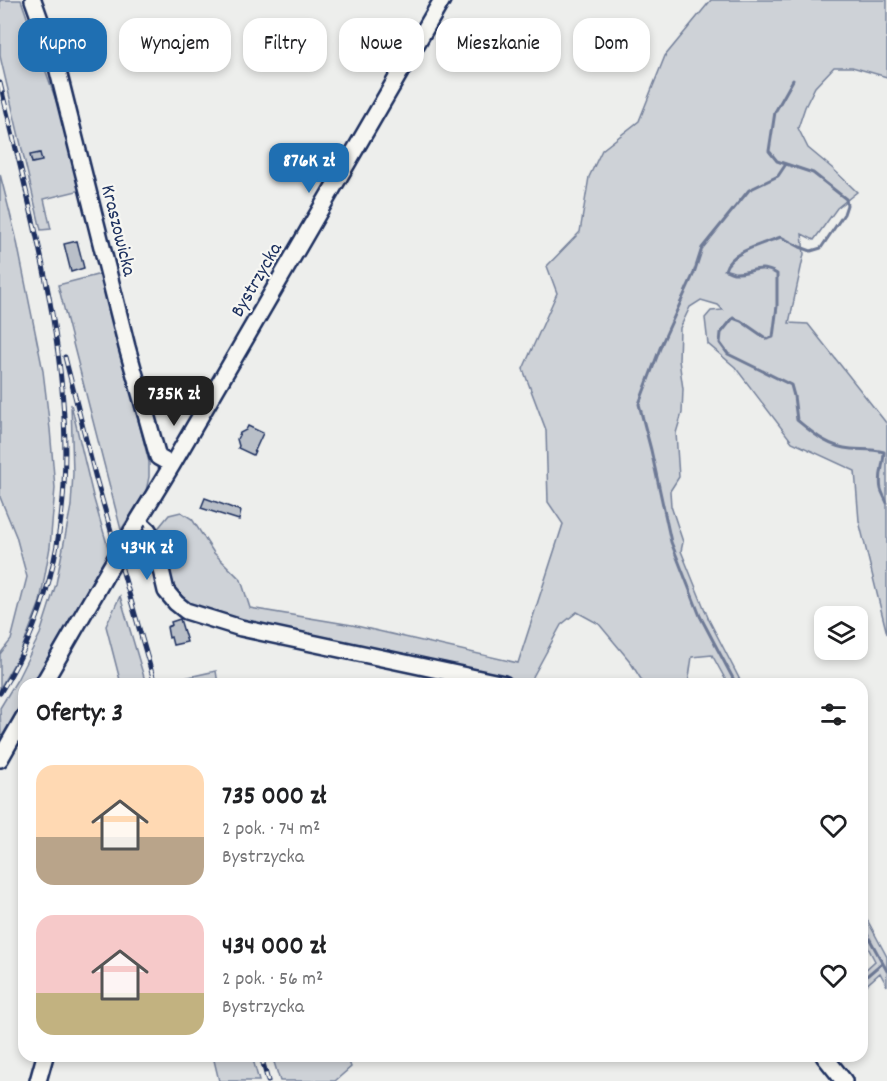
<!DOCTYPE html>
<html lang="pl">
<head>
<meta charset="utf-8">
<style>
  :root { --surface:#fff; --page:#f6f6f6; --text:#202124; --muted:#757577; --accent:#1f6fb2 }
  body { margin:0; font-family:Dekko,sans-serif; background:var(--page); color:var(--text); height:100vh; display:flex; flex-direction:column; font-size:22px; white-space:nowrap }
  * { box-sizing:border-box; margin:0 }
  p { font-size:20px; color:var(--muted) }
  .icon { flex:none; width:33px; height:33px; fill:none; stroke:currentColor; stroke-width:2; stroke-linecap:round; stroke-linejoin:round }
  .map { position:relative; flex:1; overflow:hidden }
  .side { position:absolute; left:18px; top:678px; width:850px; height:384px; display:flex; flex-direction:column; background:var(--surface); border-radius:18px; box-shadow:0 3px 9px #0003 }
  .side>* { flex:none }
  .hud { position:absolute; left:18px; top:18px; width:852px; height:54px; display:flex; gap:12px }
  .tools { position:absolute; left:814px; top:606px; display:grid; gap:12px }
  .tools a { display:grid; place-items:center; width:54px; height:54px; border-radius:12px; background:var(--surface); box-shadow:0 3px 9px #0003; font-size:30px }
  .price { position:absolute; translate:-50% -51px; padding:0 14px; border-radius:12px; background:var(--accent); color:#fff; font-size:20px; line-height:39px; filter:drop-shadow(0 2px 3px #0008) }
  .price::after { content:''; position:absolute; left:50%; top:36px; width:18px; height:14px; margin-left:-9px; background:inherit; clip-path:polygon(0 0,100% 0,50% 100%) }
  .price.on { background:#222; color:#fff }
  ul { padding:0; list-style:none }
  li { display:flex; align-items:center; gap:18px; height:150px; padding:0 18px }
  li span { display:grid; place-items:center; flex:none; width:168px; height:120px; border-radius:18px; color:#555 }
  li>.icon { margin-inline-start:auto }
  span .icon { width:72px; height:72px; fill:#fffc; stroke-width:1 }
  li b { font-size:26px }
  h2 { display:flex; justify-content:space-between; align-items:center; height:72px; padding:0 18px; font-size:26px }
  .pill { padding:0 21px; border-radius:18px; background:var(--surface); box-shadow:0 3px 9px #0003; font-size:21px; line-height:54px }
  .pill.on { background:var(--accent); color:#fff }
  .map>svg:first-child { display:block }
</style>
</head>
<body>
<div class="map">
<svg width="887" height="1081" viewBox="0 0 887 1081">
  <rect width="100%" height="100%" fill="#edeeec"/>
  <filter id="ink" filterUnits="userSpaceOnUse"><feTurbulence type="fractalNoise" baseFrequency=".0167" numOctaves="2"/><feDisplacementMap in="SourceGraphic" scale="12" xChannelSelector="R" yChannelSelector="G"/><feConvolveMatrix kernelMatrix="1 2 1 2 8 2 1 2 1" color-interpolation-filters="sRGB"/></filter>
  <g filter="url(#ink)">
    <path fill="#ced2d7" stroke="#74809a" stroke-width="1.5" d="M0 0H21L60 112 75 171 81 190 44 199 51 229 41 230 0 56Z
      M711 0H887V77L852 67H834L815 87 805 107 798 128 808 148 832 168 857 192 837 208 814 240 802 234 804 254 789 323 808 324 887 424V634L859 521 855 471 792 442 735 367 708 344 705 318 711 311 723 310 718 305 701 300 690 307 680 328 679 360 683 389 682 413 676 433 679 477 670 491 671 506 683 542 681 551 709 620 742 684H728L712 655 692 657 688 684H644L629 660 599 624 577 612 561 625 529 684H523L521 681 450 668 215 617C207 613 196 610 189 605 167 588 163 557 156 531L169 515 181 512 192 519 214 553 241 580 250 608 352 625 518 663 563 524 548 502 546 430 523 369 557 293 547 266 580 232 589 177 602 150 639 121 665 56Z
      M0 174 16 237 43 371 50 429 55 488 50 547 40 602 21 651 0 688V654L11 640 27 577 16 536 0 497Z
      M101 274 149 462V477L146 491 121 530 58 285Z
      M71 404 93 496 109 551 33 684H24V699L1 738 0 708 17 680 40 634 56 584 71 506 73 473Z
      M120 596 146 684H121L106 626Z
      M216 671 218 684H167L166 682Z
      M863 912 887 957V986L880 973 863 988V972L875 961 863 938Z
      M213 1056H252L259 1081H219Z
      M272 1056H347L351 1067 335 1081H280Z"/>
    <g fill="none" stroke-linecap="round" stroke-linejoin="round">
      <path stroke="#6e7a96" stroke-width="3" d="M793 80 775 112 769 151 777 161 813 173 846 199 847 205 844 214 821 248 811 251 800 247 781 237C765 243 729 252 725 270 726 270 733 273 734 273 751 274 759 263 777 274V306L773 337 767 339 741 321 733 318 721 333 720 343 728 354 791 385 794 396 797 420C814 434 828 447 851 449 862 450 872 449 884 452 884 464 878 476 881 489 882 493 885 498 887 503
        M736 684 700 616 671 542 651 450 639 404 662 343 694 273 702 248 749 190 778 176 786 164
        M862 925 887 971
        M862 980 882 963"/>
    </g>
    <path fill="#b9bfc8" stroke="#1b2f5e" stroke-width="1.5" d="M40 153 42 161 32 163 30 155Z
      M77 241 84 268 71 272 64 244Z
      M248 426 263 433 253 455 238 448 239 446 237 439 240 433 246 430Z
      M205 498 241 511 239 520 201 508Z
      M180 619 187 642 173 645 171 637 169 638 167 627 172 625 171 622Z"/>
    <g fill="none" stroke-linecap="round" stroke-linejoin="round">
      <g stroke="#1b2f5e" stroke-width="20">
        <path id="minor" d="M33 0 57 67 127 347 158 457 172 465
          M442 0 172 465 138 521 148 530 154 540 166 591 176 603 186 611 241 628 504 684
          M43 684 103 580
          M0 759 24 717
          M824 1056 844 1081
          M38 1081 45 1056"/>
      </g>
      <use href="#minor" stroke="#f6f6f2" stroke-width="15"/>
      <g stroke="#1b2f5e" stroke-width="5">
        <path id="rail" d="M0 83C47 282 119 504 0 693
          M65 357 95 475 155 684
          M261 1056 268 1081"/>
      </g>
      <use href="#rail" stroke="#f6f6f2" stroke-width="3" stroke-dasharray="9" stroke-linecap="butt"/>
      <g stroke="#1b2f5e" stroke-width="20" stroke-linecap="butt">
        <path id="minor-bridge" d="M103 580 138 521"/>
      </g>
      <use href="#minor-bridge" stroke="#f6f6f2" stroke-width="15"/>
    </g>
  </g>
  <g text-anchor="middle" stroke-width="4.5" stroke-linejoin="round" paint-order="stroke">
    <g font-size="20" fill="#1b2f5e" stroke="#f6f6f2">
      <text transform="translate(120 230) rotate(76)" y="7">Kraszowicka</text>
      <text transform="translate(255 279) rotate(-60)" y="7">Bystrzycka</text>
    </g>
  </g>
</svg>
<div class="tools">
<a><svg class="icon" aria-label="layers" viewBox="0 0 24 24"><path d="M12 4l9 5-9 5-9-5zM3 14l9 5 9-5"/></svg></a>
</div>
<b class="price" style="left:309px;top:194px">876K zł</b>
<b class="price on" style="left:174px;top:427px">735K zł</b>
<b class="price" style="left:147px;top:581px">434K zł</b>
<div class="hud">
<a class="pill on">Kupno</a>
<a class="pill">Wynajem</a>
<a class="pill">Filtry</a>
<a class="pill">Nowe</a>
<a class="pill">Mieszkanie</a>
<a class="pill">Dom</a>
</div>
<section class="side">
<h2>Oferty: 3<svg class="icon" aria-label="filters" viewBox="0 0 24 24"><path d="M4 7h16M4 17h16"/><circle cx="9" cy="7" r="2"/><circle cx="15" cy="17" r="2"/></svg></h2>
<ul>
<li><span style="background:linear-gradient(#ffd9b3 60%,#b9a48a 0)"><svg class="icon" aria-label="home" viewBox="0 0 24 24"><path d="M3 11l9-7 9 7M6 9v11h12V9"/></svg></span><div><b>735 000 zł</b><p>2 pok. · 74 m²</p><p>Bystrzycka</p></div><svg class="icon" aria-label="heart" viewBox="0 0 24 24"><path d="M12 20l-8-8c-3-5 5-10 8-4 3-6 11-1 8 4z"/></svg></li>
<li><span style="background:linear-gradient(#f6c9c9 65%,#c2b280 0)"><svg class="icon" aria-label="home" viewBox="0 0 24 24"><path d="M3 11l9-7 9 7M6 9v11h12V9"/></svg></span><div><b>434 000 zł</b><p>2 pok. · 56 m²</p><p>Bystrzycka</p></div><svg class="icon" aria-label="heart" viewBox="0 0 24 24"><path d="M12 20l-8-8c-3-5 5-10 8-4 3-6 11-1 8 4z"/></svg></li>
</ul>
</section>
</div>
</body>
</html>
